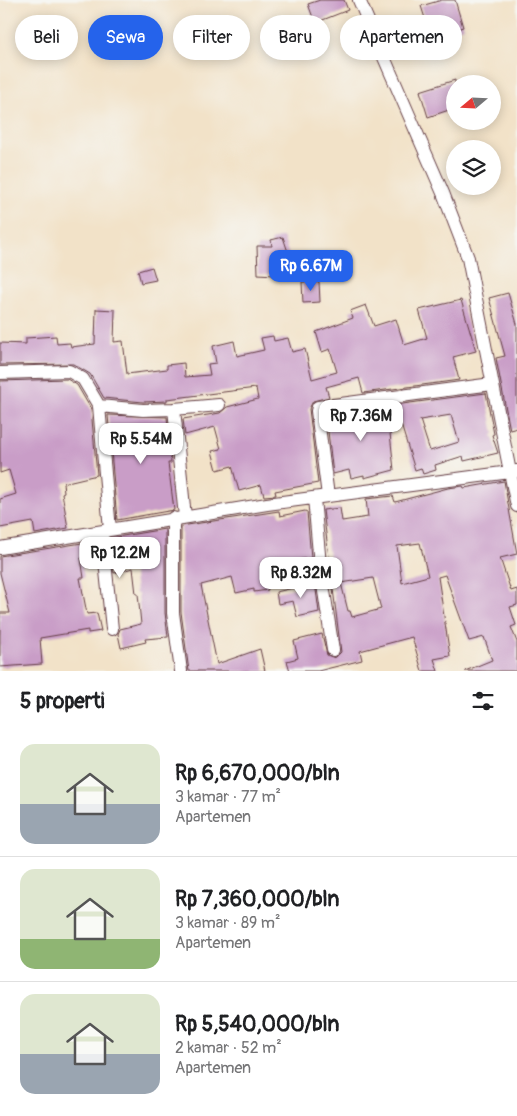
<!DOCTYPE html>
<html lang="id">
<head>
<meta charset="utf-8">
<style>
  :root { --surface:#fff; --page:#f6f6f6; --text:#202124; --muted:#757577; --line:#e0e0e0; --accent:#2563eb }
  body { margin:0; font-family:Pangolin,sans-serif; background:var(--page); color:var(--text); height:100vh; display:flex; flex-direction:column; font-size:19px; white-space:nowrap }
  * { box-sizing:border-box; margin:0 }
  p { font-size:16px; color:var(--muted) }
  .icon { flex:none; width:28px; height:28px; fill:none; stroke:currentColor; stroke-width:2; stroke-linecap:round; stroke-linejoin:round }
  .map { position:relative; height:671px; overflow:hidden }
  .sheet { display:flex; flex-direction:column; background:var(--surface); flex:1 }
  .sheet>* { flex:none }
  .guide { position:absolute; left:15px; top:15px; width:488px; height:45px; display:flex; gap:10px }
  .needle { width:32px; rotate:251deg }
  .fabs { position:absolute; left:446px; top:75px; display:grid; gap:10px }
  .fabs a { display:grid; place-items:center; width:55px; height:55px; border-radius:50%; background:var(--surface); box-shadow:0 2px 12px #0003; font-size:25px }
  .price { position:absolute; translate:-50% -42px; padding:0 11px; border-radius:10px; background:#fff; color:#222; font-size:16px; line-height:32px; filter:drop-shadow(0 1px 2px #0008) }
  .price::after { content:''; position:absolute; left:50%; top:30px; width:15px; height:11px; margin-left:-8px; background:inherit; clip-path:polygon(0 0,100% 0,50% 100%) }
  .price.current { background:var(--accent); color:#fff }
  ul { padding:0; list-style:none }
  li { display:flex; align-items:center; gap:15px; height:125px; padding:0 20px }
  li+li { border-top:1px solid var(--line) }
  li span { display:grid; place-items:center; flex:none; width:140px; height:100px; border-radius:15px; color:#555 }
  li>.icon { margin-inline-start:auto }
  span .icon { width:60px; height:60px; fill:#fffc; stroke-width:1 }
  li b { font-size:21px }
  h2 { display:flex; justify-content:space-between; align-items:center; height:60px; padding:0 20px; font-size:21px }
  .tag { padding:0 18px; border-radius:22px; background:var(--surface); box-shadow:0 2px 12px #0003; font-size:18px; line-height:45px }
  .tag.current { background:var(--accent); color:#fff }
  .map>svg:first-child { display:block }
</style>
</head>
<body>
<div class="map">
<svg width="517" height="671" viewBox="0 0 517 671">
  <rect width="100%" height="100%" fill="#f6f6f2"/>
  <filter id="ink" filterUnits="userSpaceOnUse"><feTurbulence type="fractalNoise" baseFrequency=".02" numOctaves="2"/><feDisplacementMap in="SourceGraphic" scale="10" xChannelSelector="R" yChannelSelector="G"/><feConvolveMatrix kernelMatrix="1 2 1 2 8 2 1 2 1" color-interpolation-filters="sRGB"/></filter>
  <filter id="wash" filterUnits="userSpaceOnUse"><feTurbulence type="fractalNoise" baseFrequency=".0096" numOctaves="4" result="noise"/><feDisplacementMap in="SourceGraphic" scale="20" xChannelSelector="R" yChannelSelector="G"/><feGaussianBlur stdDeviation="1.12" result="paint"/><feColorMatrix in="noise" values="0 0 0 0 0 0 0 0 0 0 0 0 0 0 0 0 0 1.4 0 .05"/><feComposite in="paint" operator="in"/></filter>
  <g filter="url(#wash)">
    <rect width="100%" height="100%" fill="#f2e2c8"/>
    <g id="blocks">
      <path fill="#c99dc7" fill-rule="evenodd" d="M320 0H344L348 10 315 23 308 4Z
        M442 0H455L463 27 431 37 421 6Z
        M455 80V108L428 117 420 91Z
        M283 237 294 270 274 275 258 274 257 246H272L271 240Z
        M152 267 156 280 141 283 138 271Z
        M302 282H319L320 302 303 303Z
        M508 293 517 324V428L510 430 496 358 505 356 489 298Z
        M461 300 476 351 453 357 459 380 363 393 359 378 326 387 329 397 313 401 309 409 318 483 275 491 276 495 264 496 261 485 239 491 232 466 217 470 212 451 221 449 215 427 185 435 183 419 220 413 227 407 258 399 256 388 167 399V401L143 402 104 398 90 374 73 364 0 365V343L26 344V338L56 336 57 344 70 343 71 347 95 344 96 309 115 310 114 342 123 341 127 374 167 369V365L184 363 185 377 210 375 208 364 216 363 213 346 234 341 237 356 264 350 261 338 273 336 274 341 288 338 292 352 305 349 312 379 337 372 330 349 322 352 316 332 353 318 350 311 366 305 374 326 396 319 404 345 427 338 419 310Z
        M67 379 77 385 91 409 97 475 63 483 64 492 62 493 68 528 35 534 33 522 0 528V499L16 494 9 470 0 473V381Z
        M486 393 494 434 492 435 498 453 464 461 463 456 435 465 436 470 423 474 421 468 415 470 395 405ZM451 415 459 442 430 451 420 420Z
        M387 406 394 470 364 478V475L351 478 349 470 333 474 326 414Z
        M108 415 167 417 171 463H168L174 510 117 520Z
        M504 481 517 554 500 558 511 591 517 589V605L510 607 516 625 511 627 517 642V671H465L492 660 484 637 469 641 445 575 438 577 450 656 434 659 438 671H422L412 637 360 651 362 660 318 671H290L287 661 298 658 294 641 322 634 327 655 335 658 341 652 323 510 340 508 342 521 368 517 366 499 393 496 395 502 448 488 463 486 464 488ZM420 543 428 576 402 583 397 546ZM373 578 381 609 352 617 350 611H348L341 583Z
        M279 511 280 516 305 511 307 512 311 558 263 564 268 590 254 592V589L236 593 232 577 201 585 217 664 260 649 265 671H189L181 612V526Z
        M165 529V613L168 637 145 639 146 642 121 648 118 634 120 629 141 624 138 594H136L133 568 114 573 111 538Z
        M95 541 96 555 81 558 84 578H80L87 614 97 613 101 631 88 633V630L40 638 42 664 0 667V613H10L0 573V556Z
        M315 583 319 612 297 617 293 601 278 604 276 592Z"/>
    </g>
  </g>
  <g filter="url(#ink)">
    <use href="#blocks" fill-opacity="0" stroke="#633c43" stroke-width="1"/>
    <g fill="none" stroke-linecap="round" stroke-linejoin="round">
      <g stroke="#633c43" stroke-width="14">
        <path id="minor" d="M359 0 443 193 468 258 510 472 517 471
          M0 373 69 371 83 379 99 406 143 410 174 409
          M99 406 110 530
          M328 496 317 411 318 407 492 384
          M314 498 320 565 333 650
          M185 517 174 409 219 405
          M173 518V613L181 671
          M102 532 112 629
          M0 548 267 504 510 472 517 506"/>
      </g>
      <use href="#minor" stroke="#fff" stroke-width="12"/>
    </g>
  </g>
</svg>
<div class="fabs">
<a><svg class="needle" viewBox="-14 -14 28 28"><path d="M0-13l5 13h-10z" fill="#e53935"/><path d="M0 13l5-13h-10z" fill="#757577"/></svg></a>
<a><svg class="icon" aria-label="layers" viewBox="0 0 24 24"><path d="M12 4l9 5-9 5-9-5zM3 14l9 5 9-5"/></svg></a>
</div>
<b class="price current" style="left:311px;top:292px">Rp 6.67M</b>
<b class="price" style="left:361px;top:442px">Rp 7.36M</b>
<b class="price" style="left:141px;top:465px">Rp 5.54M</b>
<b class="price" style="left:120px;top:579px">Rp 12.2M</b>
<b class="price" style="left:301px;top:599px">Rp 8.32M</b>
<div class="guide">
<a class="tag">Beli</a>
<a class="tag current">Sewa</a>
<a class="tag">Filter</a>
<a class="tag">Baru</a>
<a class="tag">Apartemen</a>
</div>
</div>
<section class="sheet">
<h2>5 properti<svg class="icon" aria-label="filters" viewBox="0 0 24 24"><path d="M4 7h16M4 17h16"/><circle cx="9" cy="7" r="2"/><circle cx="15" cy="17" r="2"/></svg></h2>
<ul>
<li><span style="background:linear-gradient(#dfe7d0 60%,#9aa5b1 0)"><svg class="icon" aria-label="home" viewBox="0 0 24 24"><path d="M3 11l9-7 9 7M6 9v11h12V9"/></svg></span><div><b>Rp 6,670,000/bln</b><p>3 kamar · 77 m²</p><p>Apartemen</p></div></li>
<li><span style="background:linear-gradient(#dfe7d0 70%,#8fb573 0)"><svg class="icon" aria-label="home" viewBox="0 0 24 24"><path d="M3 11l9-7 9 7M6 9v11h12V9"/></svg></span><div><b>Rp 7,360,000/bln</b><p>3 kamar · 89 m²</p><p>Apartemen</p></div></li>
<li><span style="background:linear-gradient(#dfe7d0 60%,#9aa5b1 0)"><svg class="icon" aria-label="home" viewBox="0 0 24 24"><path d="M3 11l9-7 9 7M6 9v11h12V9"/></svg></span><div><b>Rp 5,540,000/bln</b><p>2 kamar · 52 m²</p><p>Apartemen</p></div></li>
</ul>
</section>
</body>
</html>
